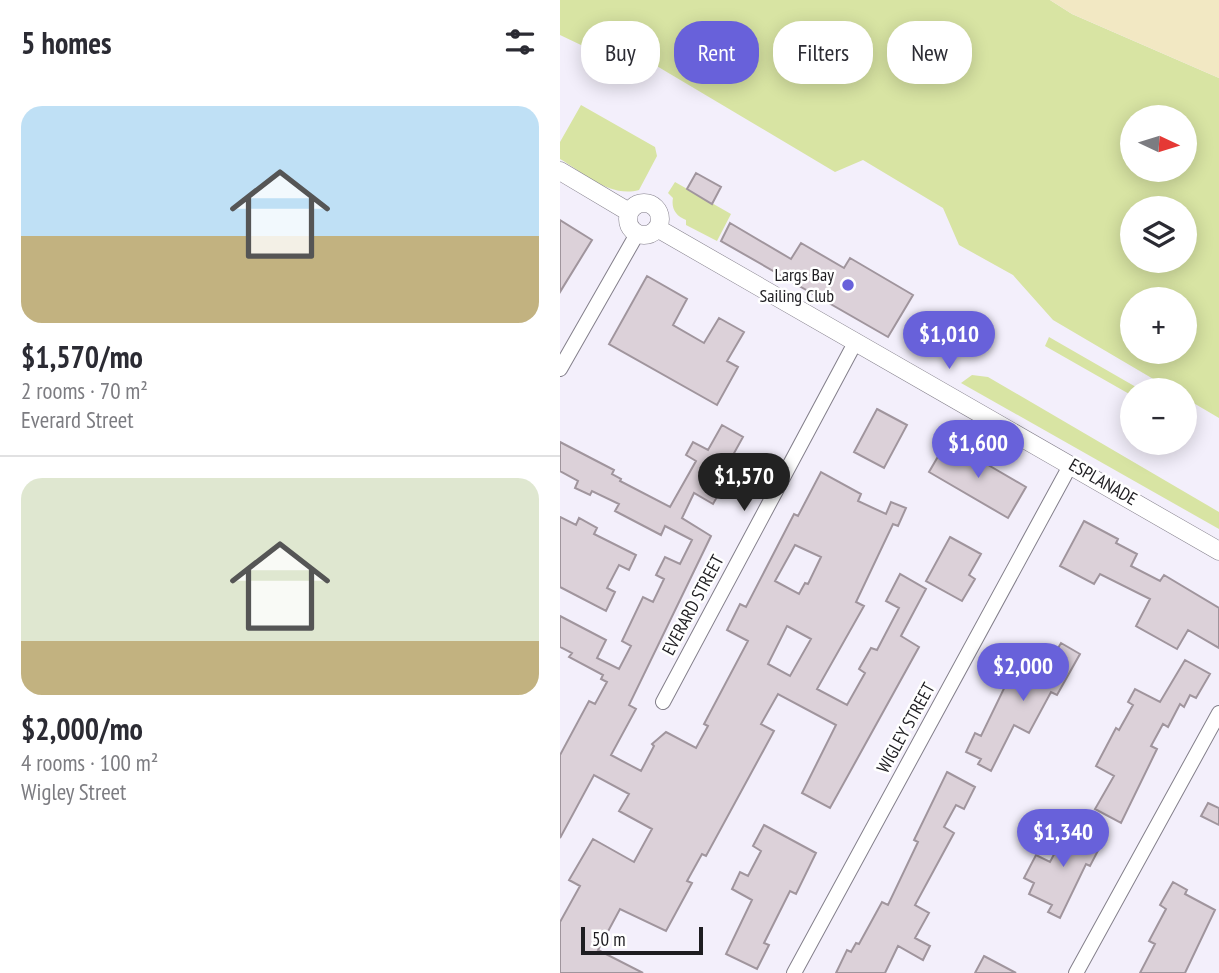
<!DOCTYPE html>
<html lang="en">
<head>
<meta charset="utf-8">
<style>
  :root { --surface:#fff; --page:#f7f7f7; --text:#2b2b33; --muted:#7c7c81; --line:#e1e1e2; --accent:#6861da }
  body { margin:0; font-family:"PT Sans Narrow",sans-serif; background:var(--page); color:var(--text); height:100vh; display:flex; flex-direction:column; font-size:26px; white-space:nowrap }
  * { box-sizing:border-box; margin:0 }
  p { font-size:23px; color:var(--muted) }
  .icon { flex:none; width:38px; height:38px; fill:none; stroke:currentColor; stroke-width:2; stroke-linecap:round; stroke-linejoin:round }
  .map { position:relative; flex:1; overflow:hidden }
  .panel { display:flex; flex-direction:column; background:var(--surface); width:560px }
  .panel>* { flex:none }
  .top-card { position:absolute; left:21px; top:21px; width:532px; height:63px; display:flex; gap:14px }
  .needle { width:46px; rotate:94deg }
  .tools { position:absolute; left:560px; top:105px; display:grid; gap:14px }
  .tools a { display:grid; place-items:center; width:77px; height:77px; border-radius:50%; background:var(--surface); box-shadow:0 4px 18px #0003; font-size:35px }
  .scale { position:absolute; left:21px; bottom:18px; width:122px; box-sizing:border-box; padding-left:7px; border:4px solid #1e1d21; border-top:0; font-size:19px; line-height:24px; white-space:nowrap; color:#1e1d21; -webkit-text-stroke:5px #fff; paint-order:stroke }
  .price { position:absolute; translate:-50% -60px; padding:0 16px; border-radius:24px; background:var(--accent); color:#fff; font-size:23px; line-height:46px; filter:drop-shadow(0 2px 4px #0008) }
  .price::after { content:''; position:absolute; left:50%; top:42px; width:21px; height:16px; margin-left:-10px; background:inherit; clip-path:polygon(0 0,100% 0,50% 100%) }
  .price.on { background:#222; color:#fff }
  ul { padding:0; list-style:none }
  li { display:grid; align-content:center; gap:14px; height:371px; padding:0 21px }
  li+li { border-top:2px solid var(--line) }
  li span { display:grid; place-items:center; height:217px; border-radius:21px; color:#555 }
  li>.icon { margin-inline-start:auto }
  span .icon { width:126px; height:126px; fill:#fffc; stroke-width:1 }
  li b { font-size:30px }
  h2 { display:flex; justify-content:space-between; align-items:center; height:84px; padding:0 21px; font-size:30px }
  .pill { padding:0 24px; border-radius:28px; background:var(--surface); box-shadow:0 4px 18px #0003; font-size:24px; line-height:63px }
  .pill.on { background:var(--accent); color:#fff }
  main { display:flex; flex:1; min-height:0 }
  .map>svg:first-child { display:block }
</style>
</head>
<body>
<main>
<section class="panel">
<h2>5 homes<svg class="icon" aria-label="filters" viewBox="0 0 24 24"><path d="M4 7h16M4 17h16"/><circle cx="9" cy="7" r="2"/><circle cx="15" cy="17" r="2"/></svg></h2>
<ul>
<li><span style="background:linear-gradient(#bfe0f5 60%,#c2b280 0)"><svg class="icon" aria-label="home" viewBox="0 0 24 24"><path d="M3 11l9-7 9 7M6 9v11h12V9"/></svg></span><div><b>$1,570/mo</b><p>2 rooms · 70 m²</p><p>Everard Street</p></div></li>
<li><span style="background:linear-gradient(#dfe7d0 75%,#c2b280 0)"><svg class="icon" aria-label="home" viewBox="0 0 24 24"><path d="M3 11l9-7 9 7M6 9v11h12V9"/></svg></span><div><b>$2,000/mo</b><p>4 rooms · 100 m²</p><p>Wigley Street</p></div></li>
</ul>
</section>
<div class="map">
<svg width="659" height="973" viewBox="0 0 659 973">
  <rect width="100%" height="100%" fill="#f3effb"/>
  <path fill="#d8e4a3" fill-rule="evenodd" d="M0 0H490L512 14 659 78V418L625 398V390H612L493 320 453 275 399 245 383 208 303 160 275 172 90 62 21 45 0 35ZM572 117H625V170H572ZM572 208H625V261H572ZM572 299H625V352H572Z
    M21 105 95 147 97 156 79 190C50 198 24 173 0 159V142Z
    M115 182 171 214 157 241 126 225V220C116 216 111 209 113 198L108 193Z
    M489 337 576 387 571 395 485 346Z
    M412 375 428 377 659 512V529L401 383Z"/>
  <path fill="#f2e8c3" d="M490 0H659V78L512 14Z"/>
  <path fill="#dcd1d9" stroke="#a0959d" stroke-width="2" fill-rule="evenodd" d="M136 173 161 187 152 204 127 189Z
    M0 220 32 240 0 292Z
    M170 223 231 259 241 243 284 268 290 258 353 295 328 337 161 241Z
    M87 276 127 299 113 325 144 343 159 318 184 332 167 361 178 367 157 405 49 344Z
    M317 409 347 425 324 468 294 452Z
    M162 425 183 437 168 464 174 467 153 504 134 493 122 518 151 536 69 705 76 709 51 755 81 771 94 746 92 744 106 732 136 748 148 726 144 724 188 641 167 630 180 604 186 607 234 514 238 516 261 472 301 494 298 501 326 514 331 502 346 508 338 526 333 524 296 602 304 606 257 689 287 705 305 673 299 669 311 648 317 650 339 608 326 601 340 574 366 589 341 636 359 647 270 808 242 793 276 725 218 694 201 724 214 731 146 856 142 854 127 881 132 883 106 931 60 909 38 950 83 973H0V922L20 886 9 880 33 839 74 862 92 829 59 811 69 794 34 775 0 838V755L29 701 35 704 47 682 41 679 43 675 9 657 12 653 0 647V616L46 640 37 658 59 669 71 646 62 641 83 597 93 602 104 579 96 575 105 557 120 564 132 540 105 526 101 535 55 511 59 504 32 491 30 495 15 488 18 481 0 471V442L54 470 52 474 61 479 60 481 110 507 136 461 126 455 133 442 148 450ZM235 545 261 557 248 584 245 583 239 594 215 581ZM227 626 251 639 230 676 208 664Z
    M387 441 466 487 448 518 369 472Z
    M0 517 16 525 19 518 37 528 34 534 76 555 69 570 59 565 47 588 55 592 46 611 0 587Z
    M524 521 558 539 556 543 577 554 571 566 600 581 604 575 659 608V648L628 630 617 649 576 626 590 599 540 574 534 584 500 566Z
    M390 537 421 554 409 575 415 579 402 601 366 581Z
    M501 643 520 654 497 695 491 692 469 733 454 725 431 771 418 764 421 759 406 752 415 733 421 736 450 676 464 683 483 649 494 655Z
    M625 660 650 674 636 698 630 695 624 707 620 704 608 727 603 724 591 746 597 749 561 823 535 809 554 776 536 766 556 728 559 730 573 705 568 702 575 689 600 702Z
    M387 772 415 787 404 809 396 805 384 827 394 833 355 905 369 913 355 938 370 946 363 960 338 946 325 973H276L287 950 291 952 296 943 299 944 322 902 328 905 358 842 354 840Z
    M648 803 659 808V825L641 816Z
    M510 824 543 841 530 866 526 864 500 918 488 912 492 905 469 894 474 883 464 878 476 855 490 862Z
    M204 825 256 853 236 894 230 891 204 943 209 945 197 969 166 954 192 900 172 889 180 872 188 876 201 851 193 846Z
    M613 882 627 890 625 894 655 910 625 973H580L595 944 589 941 606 909 600 905Z
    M424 956 456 973H415Z"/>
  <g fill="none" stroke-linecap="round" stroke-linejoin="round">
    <g stroke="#837f8a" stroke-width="16">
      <path id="minor" d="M0 369 77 234
        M103 702 296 341
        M234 973 511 464
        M516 973 659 713"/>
    </g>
    <g stroke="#837f8a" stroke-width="19">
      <path id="tertiary" d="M0 171 69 212
        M68 219a16 16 0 1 1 32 0a16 16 0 1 1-32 0Z
        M97 228 659 551"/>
    </g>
    <use href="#minor" stroke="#fff" stroke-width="14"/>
    <use href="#tertiary" stroke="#fff" stroke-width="18"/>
  </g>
  <circle fill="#6861da" stroke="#fff" stroke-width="2.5" cx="288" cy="285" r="7"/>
  <g text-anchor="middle" stroke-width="5" stroke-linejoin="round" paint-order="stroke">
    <g font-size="18" fill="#1e1d21" stroke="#fff" text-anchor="end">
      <text x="274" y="281">Largs Bay<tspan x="274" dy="21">Sailing Club</tspan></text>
    </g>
    <g font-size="18" fill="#1e1d21" stroke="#fff">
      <text transform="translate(543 482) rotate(30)" y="6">ESPLANADE</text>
      <text transform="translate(133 605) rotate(-62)" y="6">EVERARD STREET</text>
      <text transform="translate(346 728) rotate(-61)" y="6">WIGLEY STREET</text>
    </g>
  </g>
</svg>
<div class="tools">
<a><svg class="needle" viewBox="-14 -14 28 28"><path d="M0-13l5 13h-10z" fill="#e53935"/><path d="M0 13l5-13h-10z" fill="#7c7c81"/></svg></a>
<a><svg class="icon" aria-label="layers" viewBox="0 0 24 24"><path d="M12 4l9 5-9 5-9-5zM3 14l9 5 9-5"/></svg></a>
<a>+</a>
<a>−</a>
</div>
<div class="scale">50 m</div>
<b class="price" style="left:389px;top:371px">$1,010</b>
<b class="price" style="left:418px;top:480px">$1,600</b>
<b class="price on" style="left:184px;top:513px">$1,570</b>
<b class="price" style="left:463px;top:703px">$2,000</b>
<b class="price" style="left:503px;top:869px">$1,340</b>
<div class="top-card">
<a class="pill">Buy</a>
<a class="pill on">Rent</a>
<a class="pill">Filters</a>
<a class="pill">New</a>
</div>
</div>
</main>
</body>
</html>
